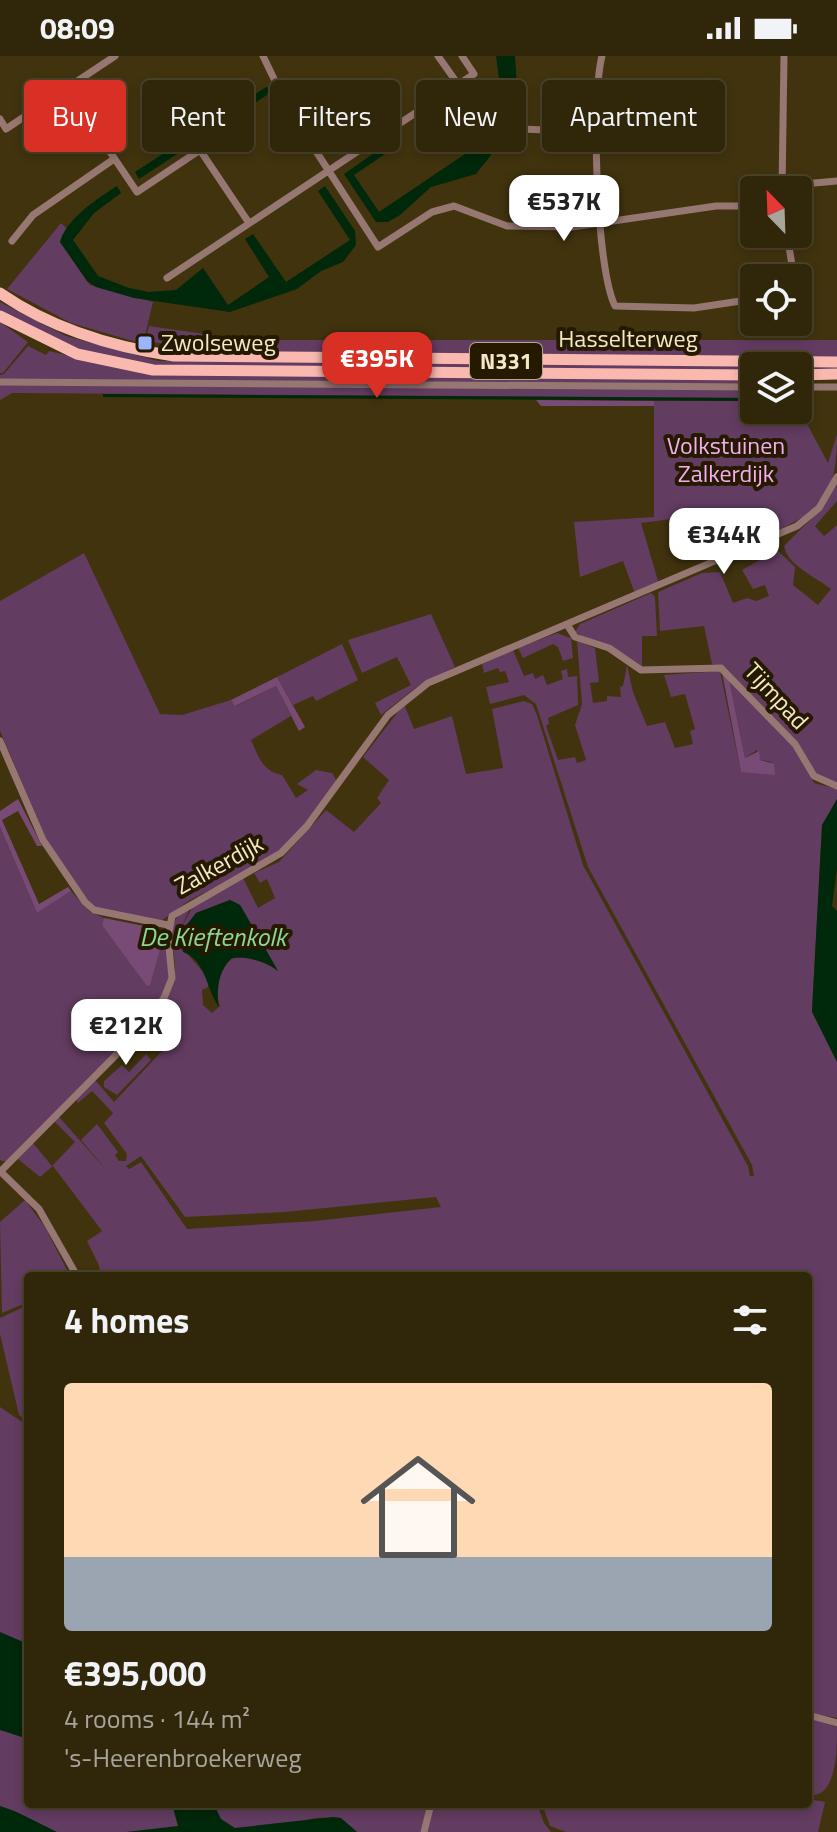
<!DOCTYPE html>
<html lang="en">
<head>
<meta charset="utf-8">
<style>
  :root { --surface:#30260a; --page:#382e13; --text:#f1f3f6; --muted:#a8a59c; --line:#4b432b; --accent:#d93025 }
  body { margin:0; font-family:"Titillium Web",sans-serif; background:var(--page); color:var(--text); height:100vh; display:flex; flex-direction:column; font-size:30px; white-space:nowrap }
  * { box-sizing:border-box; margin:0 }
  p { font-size:26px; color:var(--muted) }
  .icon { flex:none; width:44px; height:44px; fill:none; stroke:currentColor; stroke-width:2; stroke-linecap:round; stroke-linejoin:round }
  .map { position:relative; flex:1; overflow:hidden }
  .panel { position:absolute; left:24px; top:1216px; width:788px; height:536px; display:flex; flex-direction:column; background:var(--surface); border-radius:8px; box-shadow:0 4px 12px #0003,0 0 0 2px var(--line) }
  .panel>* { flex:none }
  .hud { position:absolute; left:24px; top:24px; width:790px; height:72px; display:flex; gap:16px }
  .needle { width:52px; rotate:337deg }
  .fabs { position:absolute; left:740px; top:120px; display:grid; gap:16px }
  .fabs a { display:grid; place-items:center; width:72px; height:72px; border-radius:8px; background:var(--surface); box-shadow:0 4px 12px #0003,0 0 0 2px var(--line); font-size:40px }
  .price { position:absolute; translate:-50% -68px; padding:0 18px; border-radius:16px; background:#fff; color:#222; font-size:26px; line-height:52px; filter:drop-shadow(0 2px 4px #0008) }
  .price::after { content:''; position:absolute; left:50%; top:48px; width:24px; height:18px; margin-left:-12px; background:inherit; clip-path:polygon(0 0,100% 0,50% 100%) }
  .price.on { background:var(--accent); color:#fff }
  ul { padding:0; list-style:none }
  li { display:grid; align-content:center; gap:16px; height:424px; padding:0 40px }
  li span { display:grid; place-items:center; height:248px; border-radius:8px; color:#555 }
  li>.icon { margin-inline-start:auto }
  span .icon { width:144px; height:144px; fill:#fffc; stroke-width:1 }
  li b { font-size:34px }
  h2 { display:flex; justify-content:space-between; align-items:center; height:96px; padding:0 40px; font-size:34px }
  .pill { padding:0 28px; border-radius:8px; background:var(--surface); box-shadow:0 4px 12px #0003,0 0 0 2px var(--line); font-size:28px; line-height:72px }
  .pill.on { background:var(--accent); color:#fff }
  .status { display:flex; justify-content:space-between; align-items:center; height:56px; padding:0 40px; background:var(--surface); direction:ltr }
  .status svg { height:22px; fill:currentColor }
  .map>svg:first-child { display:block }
</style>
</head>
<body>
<div class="status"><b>08:09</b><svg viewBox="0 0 49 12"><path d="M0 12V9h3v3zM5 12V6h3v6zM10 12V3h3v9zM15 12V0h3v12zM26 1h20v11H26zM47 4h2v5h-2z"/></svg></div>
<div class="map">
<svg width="837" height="1776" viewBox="0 0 837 1776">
  <rect width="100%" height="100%" fill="#40330e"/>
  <path fill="#623c61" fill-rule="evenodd" d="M61 167 67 173 60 186 90 229 153 246 143 288 71 267 7 233Z
    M0 246 66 280 158 305 837 309V315H798V310H754V315L149 310C95 302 46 286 0 256Z
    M0 266 28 286 3 317H0Z
    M149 270 247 284H837V302L213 299 165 292V288L145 285Z
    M28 290 46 299 49 295 139 316 754 322V328L0 323V319L4 318Z
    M0 329 754 333V342L12 337 0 344Z
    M654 345H754V354H798V351L828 407 837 378C837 445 819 457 760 482L700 455 720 469 687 461 641 467 659 528 635 538 623 505 580 521 574 466 654 461Z
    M837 429V445L815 470 824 480 837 469V728L812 715 799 688 726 612 712 608 704 570 660 575 658 536 702 517 720 516 733 547 747 542 756 545 769 540 765 529 753 533 742 514 777 494 795 511 793 529 818 549 831 533C817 522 787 509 784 490L819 455Z
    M84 497 160 658 182 659 231 644 236 650 276 630 291 660 251 684C259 701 262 715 282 719L296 742 308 734 297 728 316 714 332 717 337 725 297 778 266 806 190 844 161 865 97 853 88 847 47 785 0 675V545Z
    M651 537 655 541 657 580H642V612L575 576 580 568Z
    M431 558 455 611 418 630 381 659 375 647 411 629 397 601 362 617 348 584Z
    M557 577 571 582 573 602 563 605 558 591 553 588 523 602 518 592Z
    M577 585 595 592 599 626 590 627 593 647 607 645V640L621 641 620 631 623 630 627 609 633 636 647 670 665 666 675 692 693 688 690 675 695 673 685 638 671 641 664 619 720 615 741 716 772 706 760 704 757 694 745 702 729 623 792 689 814 727 837 733V743L822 773 812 953 837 1006V1662L808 1657V1220H100L99 1209 87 1185 102 1175 53 1110 40 1121 18 1103 32 1086 52 1110 75 1086 54 1065 59 1061 109 1117 81 1084 97 1068 118 1096 115 1099 119 1105H126L127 1098 104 1067 113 1057 92 1035 78 1047 76 1043 95 1024 114 1046 163 994 157 986 170 968 174 970 181 960 164 945C168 936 174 924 175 914 176 886 158 870 190 852L181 872 192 852 243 822 258 852 275 842 267 823 260 827 254 817 279 806 326 754 354 776 381 747 377 742 389 724 363 701 404 648 414 673 452 660 466 718 503 712 492 653 524 645 532 648 537 659 583 809 748 1110 750 1120H754L752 1109 588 811 536 648 524 639 490 648 486 631 509 626 505 615 500 616 498 612 484 617 482 608 513 594 524 620 533 617 535 623 543 619 547 629 563 623 561 615 567 613 568 621 577 620 578 649 548 662 549 668 546 670 558 704 575 701 577 707 586 704 575 669 582 648ZM230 844 240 849 278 915C268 907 243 898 231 903 219 914 213 935 220 950L212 957 203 949 202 934 208 931 209 923 185 895 196 857ZM141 1100 185 1161 285 1156 436 1141 441 1151 315 1165 187 1173 141 1106 129 1113 126 1110Z
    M342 588 358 624 316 645 313 640 293 649 277 621Z
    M0 771 37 857 71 835 90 856 104 862 102 869 160 893 154 872 159 873C166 888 174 910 169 927 160 962 38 1074 6 1106L0 1104Z
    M146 998 151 1004 117 1039 104 1031V1025L122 1009 129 1016Z
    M25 1144 45 1171 70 1220H28V1246L2 1257 0 1166Z
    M28 1249V1366L19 1359 0 1278V1262Z
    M0 1351 28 1370V1748H429L422 1776H357C333 1752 304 1762 277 1776H0Z
    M808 1662 837 1671C837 1695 837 1743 808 1739Z
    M808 1743 825 1746 818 1776H566L550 1770 542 1748H808Z
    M434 1748H537L544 1767 551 1776H427Z"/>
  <path fill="#784b76" d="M536 344 654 345V350H541Z
    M722 616 729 623 745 702 759 695 760 704 774 708 775 719 741 716Z
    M277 621 305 671 299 675 276 630 235 650 231 644Z
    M18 743 42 790H37L18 755 2 764 39 848 68 831 71 835 37 857 0 771V755Z
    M104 862 154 872 160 893 150 929 147 930 102 869Z"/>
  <path fill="#00280a" d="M496 0H515L517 33 494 76 491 99 476 118 431 131 400 159 388 166H376L344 118 393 84 397 90 354 119 379 156 471 94 448 57 433 66 430 60 452 45 471 74 482 76C505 53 500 30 496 0Z
    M266 31 269 32 267 39 139 123 135 116Z
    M117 130 121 137 94 157 73 184 98 220 129 232 149 236 176 234 203 212 228 249 269 221 245 183 253 178 286 226 350 184 318 135 325 130 355 175 356 189 343 206 321 215 297 233 230 256 134 242 96 231 87 225 60 186C66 163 98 142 117 130Z
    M103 338 754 342V345L103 341Z
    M837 743V812L832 850 837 855V1006L812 956 822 769Z
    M230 844 240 849 278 915C269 907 244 898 231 903 218 915 216 936 219 951 206 933 206 904 183 896L181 876 196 857Z
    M0 1576 28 1588V1683L0 1674Z
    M172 1748H214L221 1763 235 1772 333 1761 341 1762 357 1776H126L178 1770Z
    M0 1750C20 1756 38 1767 57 1776H0Z"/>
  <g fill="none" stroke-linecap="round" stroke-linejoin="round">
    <path stroke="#977772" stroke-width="7" d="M115 0 67 32 137 136 200 94 249 167
      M263 0 288 52 378 191 432 156 454 150 507 170 572 171 716 150H754
      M438 0 479 58 498 72 598 76
      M602 0C591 42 596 212 615 250L694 252 754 243
      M0 63 6 73 67 32
      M781 130 837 125
      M782 134 784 0
      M787 178 794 222
      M12 185 33 159 114 103
      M167 222 474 18 462 0
      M0 326 754 331
      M798 331H837
      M568 570 575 581 609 592 641 614 721 612 795 688 814 720 837 730
      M0 685 43 784 85 846 94 854 168 869
      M0 1115 39 1153 77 1220
      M0 1116 116 999 164 942 172 922 168 881 172 860 281 797 307 770 388 659 428 627 797 470 819 452 837 421
      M808 1659 837 1667
      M424 1776 431 1748"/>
    <path stroke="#fab9af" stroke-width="11" d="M0 237C52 273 113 291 174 300L837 306
      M0 260 77 298 153 314 754 319
      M798 319 837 318"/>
  </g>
  <rect fill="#9ab5fd" stroke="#251a00" stroke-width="3" x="137" y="279" width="16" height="16" rx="4"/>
  <g text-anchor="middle" stroke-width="8" stroke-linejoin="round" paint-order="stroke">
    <rect fill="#251a00" stroke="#b7aa8b" stroke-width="2" x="470" y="287" width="72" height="36" rx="6"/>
    <g font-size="22" font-weight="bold" fill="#f5e8c7">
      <text x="506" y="313">N331</text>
    </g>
    <g font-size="24" fill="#f5e8c7" stroke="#251a00">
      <text x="628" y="291">Hasselterweg</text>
      <text transform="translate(776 640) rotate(47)" y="8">Tijmpad</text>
      <text transform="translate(219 809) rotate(-29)" y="8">Zalkerdijk</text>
    </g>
    <g font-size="24" fill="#f5e8c7" stroke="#251a00" text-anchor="start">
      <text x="161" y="295">Zwolseweg</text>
    </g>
    <g font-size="24" fill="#f3aef0" stroke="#251a00">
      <text x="726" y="398">Volkstuinen<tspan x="726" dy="28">Zalkerdijk</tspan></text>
    </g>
    <g font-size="26" font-style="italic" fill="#8bd797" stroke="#251a00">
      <text x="213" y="890">De Kieftenkolk</text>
    </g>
  </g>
</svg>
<div class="fabs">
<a><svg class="needle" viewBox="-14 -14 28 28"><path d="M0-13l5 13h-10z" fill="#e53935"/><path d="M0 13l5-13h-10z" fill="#a8a59c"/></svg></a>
<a><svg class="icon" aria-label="locate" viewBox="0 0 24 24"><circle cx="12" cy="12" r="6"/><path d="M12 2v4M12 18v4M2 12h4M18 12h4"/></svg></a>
<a><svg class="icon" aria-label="layers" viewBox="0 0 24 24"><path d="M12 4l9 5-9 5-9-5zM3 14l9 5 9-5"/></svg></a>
</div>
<b class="price" style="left:564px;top:187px">€537K</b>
<b class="price on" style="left:377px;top:344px">€395K</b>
<b class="price" style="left:724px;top:520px">€344K</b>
<b class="price" style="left:126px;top:1011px">€212K</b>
<div class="hud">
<a class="pill on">Buy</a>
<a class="pill">Rent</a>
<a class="pill">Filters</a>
<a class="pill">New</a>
<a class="pill">Apartment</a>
</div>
<section class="panel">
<h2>4 homes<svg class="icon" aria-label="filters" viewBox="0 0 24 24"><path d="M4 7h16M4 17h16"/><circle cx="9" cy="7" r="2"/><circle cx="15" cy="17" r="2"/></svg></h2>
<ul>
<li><span style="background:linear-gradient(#ffd9b3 70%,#9aa5b1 0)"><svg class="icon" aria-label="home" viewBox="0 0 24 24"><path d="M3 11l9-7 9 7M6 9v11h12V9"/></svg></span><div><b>€395,000</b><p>4 rooms · 144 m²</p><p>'s-Heerenbroekerweg</p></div></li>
</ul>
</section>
</div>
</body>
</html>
